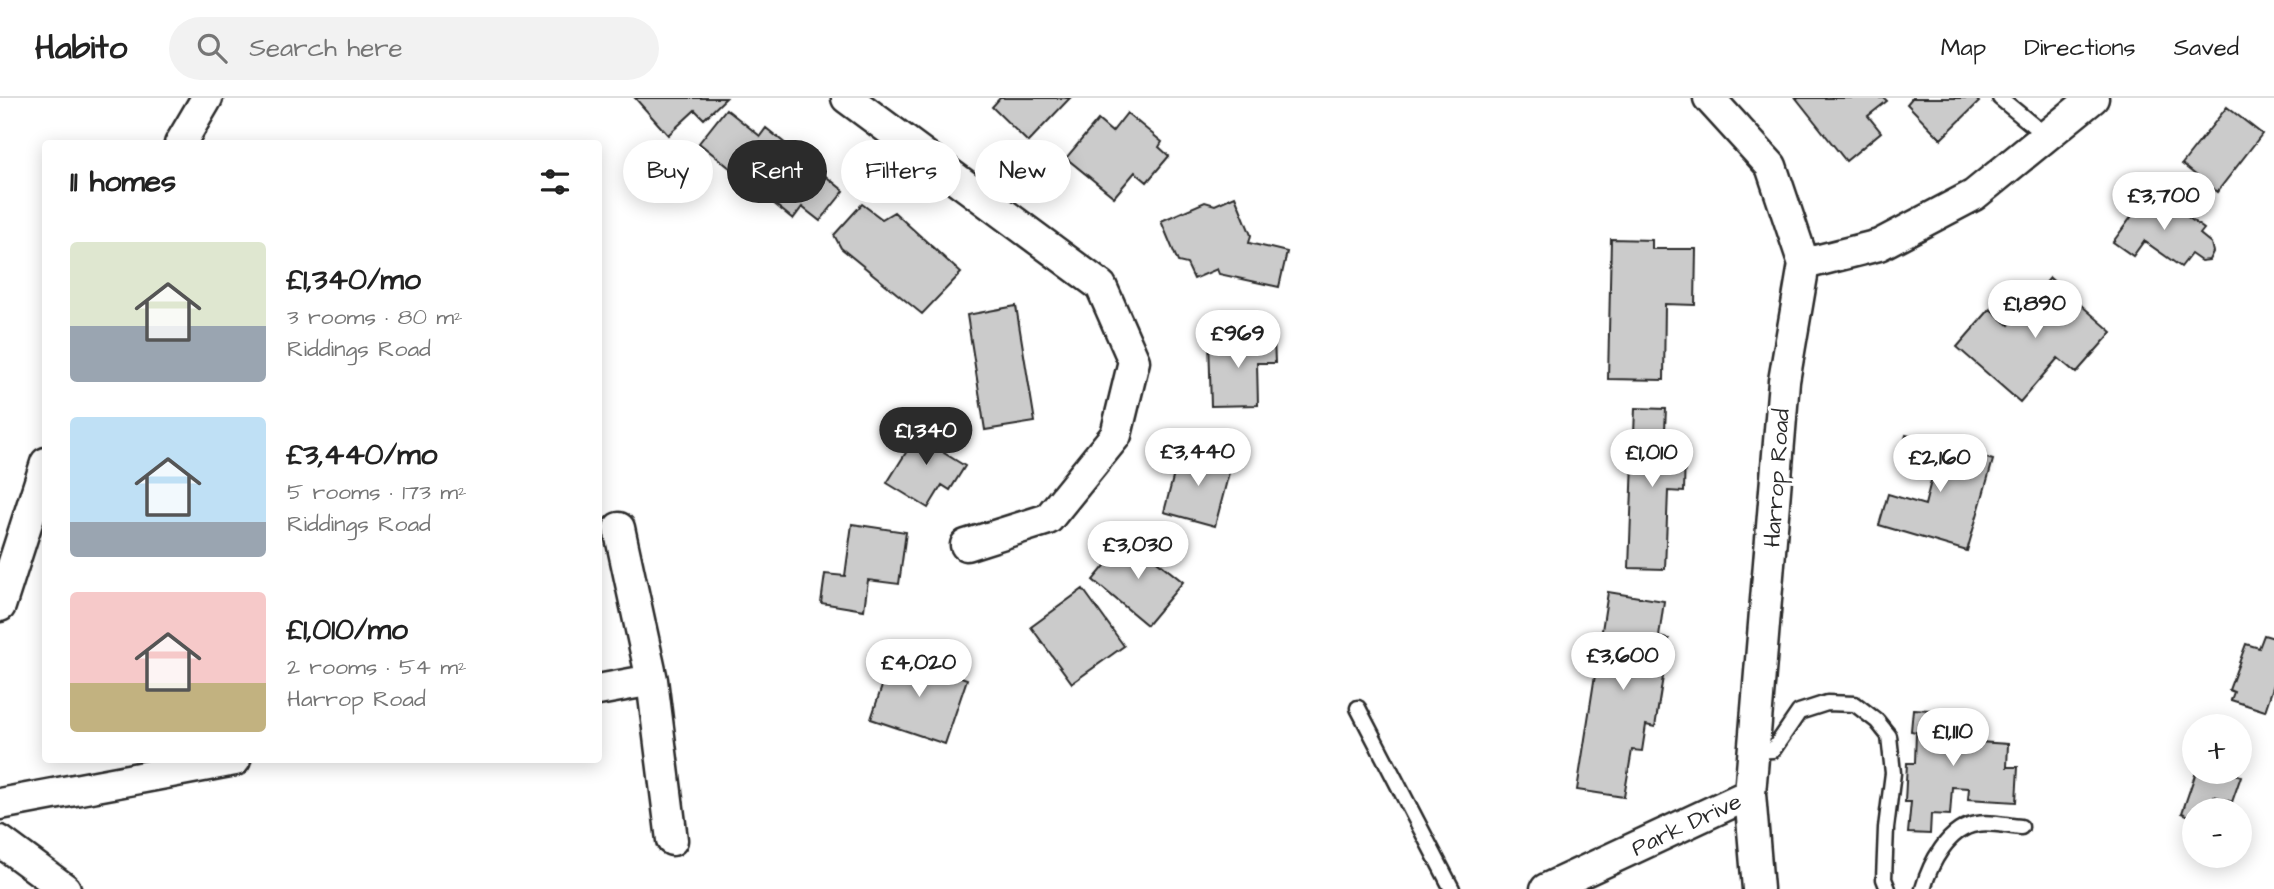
<!DOCTYPE html>
<html lang="en">
<head>
<meta charset="utf-8">
<style>
  :root { --surface:#fff; --page:#f2f2f2; --text:#222; --muted:#767676; --line:#e0e0e0; --accent:#2b2b2b }
  body { margin:0; font-family:"Architects Daughter",sans-serif; background:var(--page); color:var(--text); height:100vh; display:flex; flex-direction:column; font-size:26px; white-space:nowrap }
  * { box-sizing:border-box; margin:0 }
  p { font-size:23px; color:var(--muted) }
  .icon { flex:none; width:38px; height:38px; fill:none; stroke:currentColor; stroke-width:2; stroke-linecap:round; stroke-linejoin:round }
  .map { position:relative; flex:1; overflow:hidden }
  .details { position:absolute; left:42px; top:42px; width:560px; height:623px; display:flex; flex-direction:column; background:var(--surface); border-radius:7px; box-shadow:0 4px 18px #0003 }
  .details>* { flex:none }
  .top-card { position:absolute; left:623px; top:42px; width:665px; height:63px; display:flex; gap:14px }
  .tools { position:absolute; left:2182px; top:616px; display:grid; gap:14px }
  .tools a { display:grid; place-items:center; width:70px; height:70px; border-radius:50%; background:var(--surface); box-shadow:0 4px 18px #0003; font-size:35px }
  .price { position:absolute; translate:-50% -60px; padding:0 16px; border-radius:24px; background:#fff; color:#222; font-size:23px; line-height:46px; filter:drop-shadow(0 2px 4px #0008) }
  .price::after { content:''; position:absolute; left:50%; top:42px; width:21px; height:16px; margin-left:-10px; background:inherit; clip-path:polygon(0 0,100% 0,50% 100%) }
  .price.on { background:var(--accent); color:#fff }
  ul { padding:0; list-style:none }
  li { display:flex; align-items:center; gap:21px; height:175px; padding:0 28px }
  li span { display:grid; place-items:center; flex:none; width:196px; height:140px; border-radius:7px; color:#555 }
  li>.icon { margin-inline-start:auto }
  span .icon { width:84px; height:84px; fill:#fffc; stroke-width:1 }
  li b { font-size:30px }
  h2 { display:flex; justify-content:space-between; align-items:center; height:84px; padding:0 28px; font-size:30px }
  .chip { padding:0 24px; border-radius:32px; background:var(--surface); box-shadow:0 4px 18px #0003; font-size:24px; line-height:63px }
  .chip.on { background:var(--accent); color:#fff }
  header { display:flex; align-items:center; gap:42px; box-sizing:border-box; height:98px; padding:0 35px; background:var(--surface); border-bottom:2px solid var(--line) }
  header strong { font-size:33px }
  nav { display:flex; gap:38px; margin-inline-start:auto; font-size:24px }
  .search { width:490px; height:63px; background:var(--page); display:flex; align-items:center; gap:18px; box-sizing:border-box; padding:0 24px; border-radius:38px; color:var(--muted); font-size:26px }
  .map>svg:first-child { display:block }
</style>
</head>
<body>
<header>
<strong>Habito</strong>
<div class="search"><svg class="icon" aria-label="search" viewBox="0 0 24 24"><circle cx="10" cy="10" r="6"/><path d="M15 15l6 6"/></svg>Search here</div>
<nav><a>Map</a><a>Directions</a><a>Saved</a></nav>
</header>
<div class="map">
<svg width="2274" height="791" viewBox="0 0 2274 791">
  <rect width="100%" height="100%" fill="#fff"/>
  <filter id="ink" filterUnits="userSpaceOnUse"><feTurbulence type="fractalNoise" baseFrequency=".0143" numOctaves="2"/><feDisplacementMap in="SourceGraphic" scale="14" xChannelSelector="R" yChannelSelector="G"/><feConvolveMatrix kernelMatrix="1 2 1 2 8 2 1 2 1" color-interpolation-filters="sRGB"/></filter>
  <g filter="url(#ink)">
    <path fill="#cbcbcb" stroke="#2b2b2b" stroke-width="2" d="M635 0H726L704 21 695 12 668 37Z
      M1000 0H1070L1028 44 992 9Z
      M1796 0H1884L1887 3 1868 18 1881 34 1846 63Z
      M1912 0H1975L1979 4 1941 41 1907 6Z
      M2227 9 2262 36 2217 94 2182 66Z
      M726 11 760 38 766 30 844 93 820 123 802 109 793 121 699 45Z
      M1127 15 1162 44 1159 49 1169 58 1147 84 1135 74 1114 99 1066 60 1098 22 1112 34Z
      M2151 92 2204 131 2200 136 2211 145 2213 154 2209 162 2201 163 2191 156 2181 169 2144 143 2133 158 2113 144Z
      M1235 98 1251 137 1249 145 1287 154 1279 189 1219 176 1217 171 1194 181 1187 166 1178 164 1161 123 1205 104 1215 107Z
      M862 106 882 121 894 114 961 175 922 216 841 150 834 137Z
      M1611 141 1652 142V151H1696L1695 207 1665 206 1664 282 1608 281Z
      M2050 180 2112 234 2076 275 2058 260 2020 304 1957 249 1990 211 2009 227Z
      M1016 208 1035 324 985 332 967 217Z
      M1274 240 1275 265H1257L1258 307 1211 308 1209 242Z
      M1635 310 1666 311 1664 352 1685 353 1684 394 1668 393 1665 471 1629 470Z
      M925 324 953 341 944 355 965 368 950 392 942 387 928 410 887 385Z
      M1906 337 1993 362 1967 453 1879 427 1888 396 1925 407 1933 375 1898 365Z
      M1180 353 1231 367 1215 428 1164 414Z
      M852 426 906 434 899 486 868 482 864 512 821 505 825 476 845 478Z
      M1128 440 1183 484 1147 527 1093 482Z
      M1083 491 1124 548 1072 585 1031 529Z
      M1608 494 1664 503 1659 539 1669 541 1655 629 1646 627 1642 653 1632 652 1624 699 1577 692Z
      M2264 537 2274 540V586L2265 613 2231 602 2234 594 2229 592 2246 546 2259 550Z
      M893 555 967 581 945 646 871 621Z
      M1913 611 1966 614 1964 643 2008 646 2007 669H2018L2016 704 1968 701 1969 690 1952 689 1950 717 1931 716 1930 736 1908 735 1911 704H1905L1907 665H1915L1916 634 1911 633Z
      M2196 674H2230L2241 678 2232 704 2214 698 2208 712H2194V720L2182 715Z"/>
    <g fill="none" stroke-linecap="round" stroke-linejoin="round">
      <g stroke="#2b2b2b" stroke-width="19">
        <path id="lane" d="M2000 0 2046 38
          M1358 610 1452 791
          M1754 653 1773 652 1799 614 1827 605 1855 606 1877 623 1889 638 1893 675 1886 730 1884 781 1888 791
          M1923 791C1930 766 1948 730 1977 726 1990 723 2007 728 2021 729"/>
      </g>
      <g stroke="#2b2b2b" stroke-width="35">
        <path id="street" d="M847 0 1101 188 1134 263 1116 337 1048 421 966 447
          M1709 0 1771 68 1804 166 1784 283 1750 696 1758 791
          M180 46 207 0
          M1804 166 1879 147 1974 97 2093 0
          M619 430 652 582 672 742
          M0 508 46 365
          M598 592 652 582
          M0 706 235 662
          M0 743 65 791
          M1546 791 1750 696"/>
      </g>
      <use href="#lane" stroke="#fff" stroke-width="14"/>
      <use href="#street" stroke="#fff" stroke-width="30"/>
    </g>
  </g>
  <g text-anchor="middle" stroke-width="6" stroke-linejoin="round" paint-order="stroke">
    <g font-size="23" fill="#2b2b2b" stroke="#fff">
      <text transform="translate(1776 380) rotate(-86)" y="8">Harrop Road</text>
      <text transform="translate(1686 726) rotate(-25)" y="8">Park Drive</text>
    </g>
  </g>
</svg>
<div class="tools">
<a>+</a>
<a>−</a>
</div>
<b class="price" style="left:2164px;top:134px">£3,700</b>
<b class="price" style="left:2035px;top:242px">£1,890</b>
<b class="price" style="left:1238px;top:272px">£969</b>
<b class="price on" style="left:926px;top:369px">£1,340</b>
<b class="price" style="left:1198px;top:390px">£3,440</b>
<b class="price" style="left:1652px;top:391px">£1,010</b>
<b class="price" style="left:1940px;top:396px">£2,160</b>
<b class="price" style="left:1138px;top:483px">£3,030</b>
<b class="price" style="left:1623px;top:594px">£3,600</b>
<b class="price" style="left:919px;top:601px">£4,020</b>
<b class="price" style="left:1953px;top:670px">£1,110</b>
<div class="top-card">
<a class="chip">Buy</a>
<a class="chip on">Rent</a>
<a class="chip">Filters</a>
<a class="chip">New</a>
</div>
<section class="details">
<h2>11 homes<svg class="icon" aria-label="filters" viewBox="0 0 24 24"><path d="M4 7h16M4 17h16"/><circle cx="9" cy="7" r="2"/><circle cx="15" cy="17" r="2"/></svg></h2>
<ul>
<li><span style="background:linear-gradient(#dfe7d0 60%,#9aa5b1 0)"><svg class="icon" aria-label="home" viewBox="0 0 24 24"><path d="M3 11l9-7 9 7M6 9v11h12V9"/></svg></span><div><b>£1,340/mo</b><p>3 rooms · 80 m²</p><p>Riddings Road</p></div></li>
<li><span style="background:linear-gradient(#bfe0f5 75%,#9aa5b1 0)"><svg class="icon" aria-label="home" viewBox="0 0 24 24"><path d="M3 11l9-7 9 7M6 9v11h12V9"/></svg></span><div><b>£3,440/mo</b><p>5 rooms · 173 m²</p><p>Riddings Road</p></div></li>
<li><span style="background:linear-gradient(#f6c9c9 65%,#c2b280 0)"><svg class="icon" aria-label="home" viewBox="0 0 24 24"><path d="M3 11l9-7 9 7M6 9v11h12V9"/></svg></span><div><b>£1,010/mo</b><p>2 rooms · 54 m²</p><p>Harrop Road</p></div></li>
</ul>
</section>
</div>
</body>
</html>
